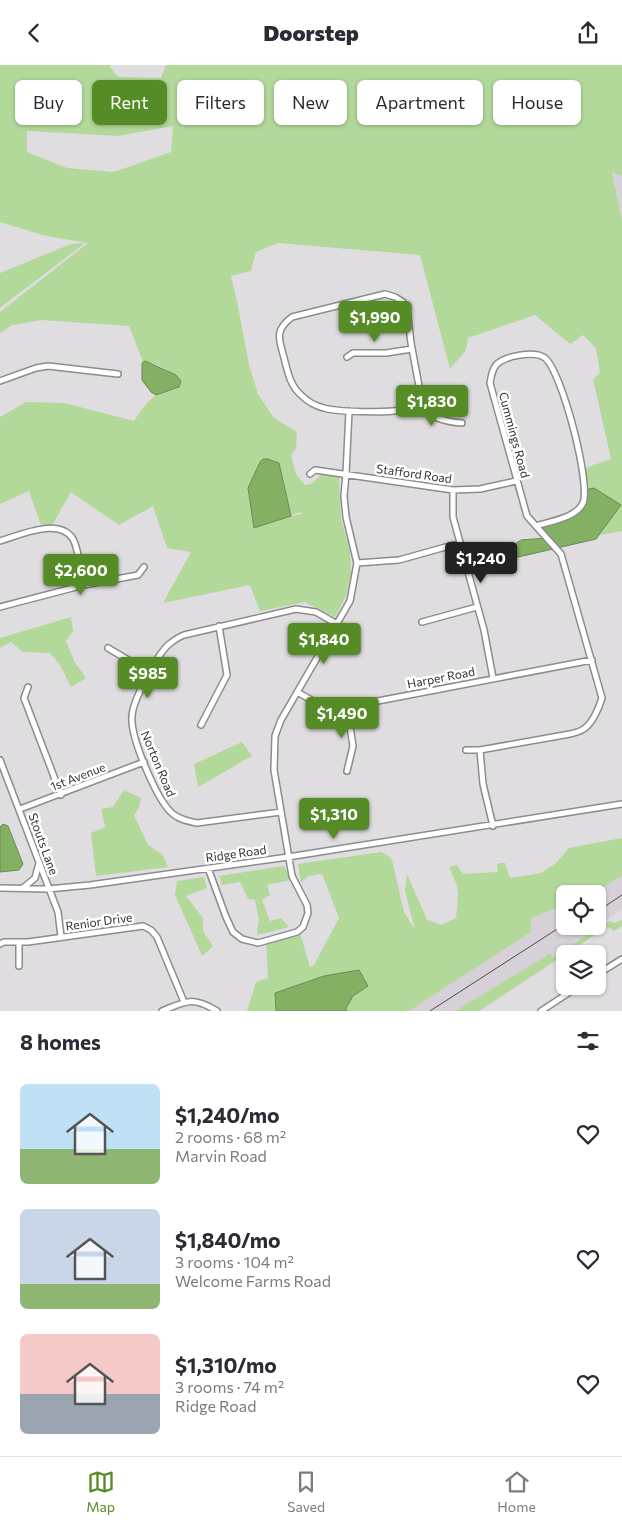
<!DOCTYPE html>
<html lang="en">
<head>
<meta charset="utf-8">
<style>
  :root { --surface:#fff; --page:#f7f7f7; --text:#2b2b33; --muted:#7c7c81; --line:#e1e1e2; --accent:#568c26 }
  body { margin:0; font-family:Commissioner,sans-serif; background:var(--page); color:var(--text); height:100vh; display:flex; flex-direction:column; font-size:19px; white-space:nowrap }
  * { box-sizing:border-box; margin:0 }
  p { font-size:16px; color:var(--muted) }
  .icon { flex:none; width:28px; height:28px; fill:none; stroke:currentColor; stroke-width:2; stroke-linecap:round; stroke-linejoin:round }
  .map { position:relative; height:946px; overflow:hidden }
  .details { display:flex; flex-direction:column; background:var(--surface); flex:1 }
  .details>* { flex:none }
  .hud { position:absolute; left:15px; top:15px; width:592px; height:45px; display:flex; gap:10px }
  .tools { position:absolute; left:556px; top:820px; display:grid; gap:10px }
  .tools a { display:grid; place-items:center; width:50px; height:50px; border-radius:8px; background:var(--surface); box-shadow:0 1px 4px #0004; font-size:25px }
  .price { position:absolute; translate:-50% -42px; padding:0 11px; border-radius:5px; background:var(--accent); color:#fff; font-size:16px; line-height:32px; filter:drop-shadow(0 1px 2px #0008) }
  .price::after { content:''; position:absolute; left:50%; top:30px; width:15px; height:11px; margin-left:-8px; background:inherit; clip-path:polygon(0 0,100% 0,50% 100%) }
  .price.active { background:#222; color:#fff }
  ul { padding:0; list-style:none }
  li { display:flex; align-items:center; gap:15px; height:125px; padding:0 20px }
  li span { display:grid; place-items:center; flex:none; width:140px; height:100px; border-radius:8px; color:#555 }
  li>.icon { margin-inline-start:auto }
  span .icon { width:60px; height:60px; fill:#fffc; stroke-width:1 }
  li b { font-size:21px }
  h2 { display:flex; justify-content:space-between; align-items:center; height:60px; padding:0 20px; font-size:21px }
  .chip { padding:0 18px; border-radius:8px; background:var(--surface); box-shadow:0 1px 4px #0004; font-size:18px; line-height:45px }
  .chip.active { background:var(--accent); color:#fff }
  header { display:flex; justify-content:space-between; align-items:center; height:65px; padding:0 20px; background:var(--surface); font-size:22px; font-weight:800 }
  .menu { display:flex; justify-content:space-around; align-items:center; height:70px; border-top:1px solid var(--line); background:var(--surface); font-size:14px; color:var(--muted) }
  .menu a { display:grid; justify-items:center; gap:2px }
  .menu .active { color:var(--accent) }
  .map>svg:first-child { display:block }
</style>
</head>
<body>
<header><svg class="icon" aria-label="back" viewBox="0 0 24 24"><path d="M15 5l-7 7 7 7"/></svg>Doorstep<svg class="icon" aria-label="share" viewBox="0 0 24 24"><path d="M12 15V3M7 8l5-5 5 5M5 13v7h14v-7"/></svg></header>
<div class="map">
<svg width="622" height="946" viewBox="0 0 622 946">
  <rect width="100%" height="100%" fill="#e0dde0"/>
  <path fill="#d7d0d9" d="M612 106 622 111V156Z
    M622 811V844L552 893 550 889 455 946H409L531 867V853L565 840V861H598V829H592Z"/>
  <path fill="#b2d89a" fill-rule="evenodd" d="M0 0H109L118 12 161 13 166 0H622V111L612 107 622 156V466L600 470 620 440 585 425 583 404 611 394 593 314 600 308 596 283 583 270 570 279 535 250 468 273 466 285 450 304 420 190 278 178 256 187 251 206 231 211 238 241 249 300 258 329 274 353 297 367 296 384 291 390 296 409 305 420 311 419 322 409 339 412 341 453 350 487 351 508 346 531 335 552 305 537 260 546 250 520 163 538 191 487 167 483 153 441 119 460 71 427 50 464 43 466 29 426 0 439V352L26 337 64 338 134 356C140 347 146 337 155 331 166 323 174 331 181 315 171 307 156 297 143 297L129 261 42 255 12 260 0 268V247L88 178 46 171 0 157ZM173 61 171 87 114 107 67 103 27 87V66L118 71ZM268 394 279 398 291 450 301 447 302 449 291 451Z
    M85 178 0 243V208L71 179Z
    M71 552 73 566 66 576 74 596 86 613 71 622 60 600 50 588 23 587 11 577 0 583V573Z
    M242 677 252 691 198 722 194 699Z
    M124 725 141 733 138 745 134 750 148 780 162 789 168 802 96 811 91 768 105 762 101 744 113 742Z
    M622 773V811L592 829H565V840L531 853V867L409 946H347L346 943 353 931 368 921 275 937 276 946H247L256 917 268 913 266 876 300 868 310 902 314 900 339 853 322 809 308 811 301 818 298 799 381 787 389 791 392 795 404 847 415 865 405 826 407 809 427 855 441 860 456 853 458 830 457 820 449 802 457 800 463 809 498 807 497 800 499 798H505L510 813 541 808 556 798 569 783Z
    M284 801 291 815 267 820 270 830 262 835 270 856 281 853 289 862 257 870 259 854 255 835 248 834 240 817 222 820 219 811Z
    M204 812 207 823 186 831 203 853V866L213 881 202 891 175 830 177 816Z
    M622 855V861L614 866 608 862 604 864 479 946H455L551 888 552 893 601 860 611 856 614 858Z"/>
  <path fill="#84b064" stroke="#6b8a55" d="M145 296 176 310 181 316 179 322 156 330 151 327 142 315V298Z
    M263 394H268L279 398 291 451 254 463 248 423 260 397Z
    M594 423 621 440 596 474 501 496 499 489 521 475 546 473 535 461 579 446 585 425Z
    M3 759 8 761 23 799 19 805 0 807V762Z
    M359 905 368 921 353 931 346 943 347 946H276L275 928 324 911Z"/>
  <g fill="none" stroke-linecap="round" stroke-linejoin="round">
    <g stroke="#8d8b8e" stroke-width="8">
      <path id="minor" d="M385 229 395 232 403 237 407 244 411 278 419 321 416 336C412 339 406 343 400 345 387 348 337 347 324 343 315 341 307 336 301 330 289 320 287 303 283 289 278 272 276 264 292 252Z
        M347 292 353 288H386L412 284
        M0 316 36 303 48 301 118 309
        M412 339C428 350 442 357 462 358
        M310 409 315 405 453 425 480 424 516 416
        M453 425V452L484 565 493 613
        M0 476C20 470 59 452 73 474 78 483 82 509 84 520
        M357 498 399 495 460 478
        M0 542 84 520 138 510 144 502
        M422 557 477 542
        M108 583 150 608
        M28 622 24 633 61 730
        M297 627 326 643 336 644 592 595
        M347 642 353 681 347 706
        M201 660 227 610 219 561
        M466 685H480L570 669C573 668 579 667 582 665 592 660 599 643 602 633L561 489 527 451 490 318C491 312 492 305 496 300 504 291 535 285 545 293 562 307 591 418 583 438 576 453 551 456 536 461
        M480 685 483 719 493 761
        M0 695 58 847 61 872
        M20 744 144 697
        M281 747 197 758C188 756 180 755 173 749 157 736 130 672 132 651 133 635 156 592 168 580 173 576 178 572 184 570L296 544 316 547 337 559
        M208 803 226 852 233 867 242 874 258 878 297 867 303 862 308 848 307 840 292 811 274 705 275 671 281 655 350 536 357 498 346 452 344 431 346 409 349 346
        M0 823 48 824 90 820 288 792 622 739
        M23 823 35 813 39 798
        M0 879 4 877H28L143 861 151 865 157 872 184 937
        M19 901V877
        M598 909 622 894
        M162 946C187 936 192 931 217 946
        M541 946 579 921"/>
    </g>
    <use href="#minor" stroke="#fff" stroke-width="5"/>
    <path stroke="#4d4c4e" stroke-width="1" d="M598 846 622 830
      M430 946 565 859"/>
  </g>
  <g text-anchor="middle" stroke-width="5" stroke-linejoin="round" paint-order="stroke">
    <g font-size="12" fill="#313032" stroke="#fff">
      <text transform="translate(514 370) rotate(75)" y="4">Cummings Road</text>
      <text transform="translate(414 409) rotate(8)" y="4">Stafford Road</text>
      <text transform="translate(441 613) rotate(-11)" y="4">Harper Road</text>
      <text transform="translate(158 699) rotate(67)" y="4">Norton Road</text>
      <text transform="translate(78 712) rotate(-21)" y="4">1st Avenue</text>
      <text transform="translate(43 779) rotate(70)" y="4">Stouts Lane</text>
      <text transform="translate(236 789) rotate(-8)" y="4">Ridge Road</text>
      <text transform="translate(99 857) rotate(-8)" y="4">Renior Drive</text>
    </g>
  </g>
</svg>
<div class="tools">
<a><svg class="icon" aria-label="locate" viewBox="0 0 24 24"><circle cx="12" cy="12" r="6"/><path d="M12 2v4M12 18v4M2 12h4M18 12h4"/></svg></a>
<a><svg class="icon" aria-label="layers" viewBox="0 0 24 24"><path d="M12 4l9 5-9 5-9-5zM3 14l9 5 9-5"/></svg></a>
</div>
<b class="price" style="left:375px;top:278px">$1,990</b>
<b class="price" style="left:432px;top:362px">$1,830</b>
<b class="price active" style="left:481px;top:519px">$1,240</b>
<b class="price" style="left:81px;top:531px">$2,600</b>
<b class="price" style="left:324px;top:600px">$1,840</b>
<b class="price" style="left:148px;top:634px">$985</b>
<b class="price" style="left:342px;top:674px">$1,490</b>
<b class="price" style="left:334px;top:775px">$1,310</b>
<div class="hud">
<a class="chip">Buy</a>
<a class="chip active">Rent</a>
<a class="chip">Filters</a>
<a class="chip">New</a>
<a class="chip">Apartment</a>
<a class="chip">House</a>
</div>
</div>
<section class="details">
<h2>8 homes<svg class="icon" aria-label="filters" viewBox="0 0 24 24"><path d="M4 7h16M4 17h16"/><circle cx="9" cy="7" r="2"/><circle cx="15" cy="17" r="2"/></svg></h2>
<ul>
<li><span style="background:linear-gradient(#bfe0f5 65%,#8fb573 0)"><svg class="icon" aria-label="home" viewBox="0 0 24 24"><path d="M3 11l9-7 9 7M6 9v11h12V9"/></svg></span><div><b>$1,240/mo</b><p>2 rooms · 68 m²</p><p>Marvin Road</p></div><svg class="icon" aria-label="heart" viewBox="0 0 24 24"><path d="M12 20l-8-8c-3-5 5-10 8-4 3-6 11-1 8 4z"/></svg></li>
<li><span style="background:linear-gradient(#c9d6e8 75%,#8fb573 0)"><svg class="icon" aria-label="home" viewBox="0 0 24 24"><path d="M3 11l9-7 9 7M6 9v11h12V9"/></svg></span><div><b>$1,840/mo</b><p>3 rooms · 104 m²</p><p>Welcome Farms Road</p></div><svg class="icon" aria-label="heart" viewBox="0 0 24 24"><path d="M12 20l-8-8c-3-5 5-10 8-4 3-6 11-1 8 4z"/></svg></li>
<li><span style="background:linear-gradient(#f6c9c9 60%,#9aa5b1 0)"><svg class="icon" aria-label="home" viewBox="0 0 24 24"><path d="M3 11l9-7 9 7M6 9v11h12V9"/></svg></span><div><b>$1,310/mo</b><p>3 rooms · 74 m²</p><p>Ridge Road</p></div><svg class="icon" aria-label="heart" viewBox="0 0 24 24"><path d="M12 20l-8-8c-3-5 5-10 8-4 3-6 11-1 8 4z"/></svg></li>
</ul>
</section>
<nav class="menu">
<a class="active"><svg class="icon" aria-label="map" viewBox="0 0 24 24"><path d="M3 6l6-2 6 2 6-2v14l-6 2-6-2-6 2zM9 4v14M15 6v14"/></svg>Map</a>
<a><svg class="icon" aria-label="saved" viewBox="0 0 24 24"><path d="M7 4h10v16l-5-4-5 4z"/></svg>Saved</a>
<a><svg class="icon" aria-label="home" viewBox="0 0 24 24"><path d="M3 11l9-7 9 7M6 9v11h12V9"/></svg>Home</a>
</nav>
</body>
</html>
